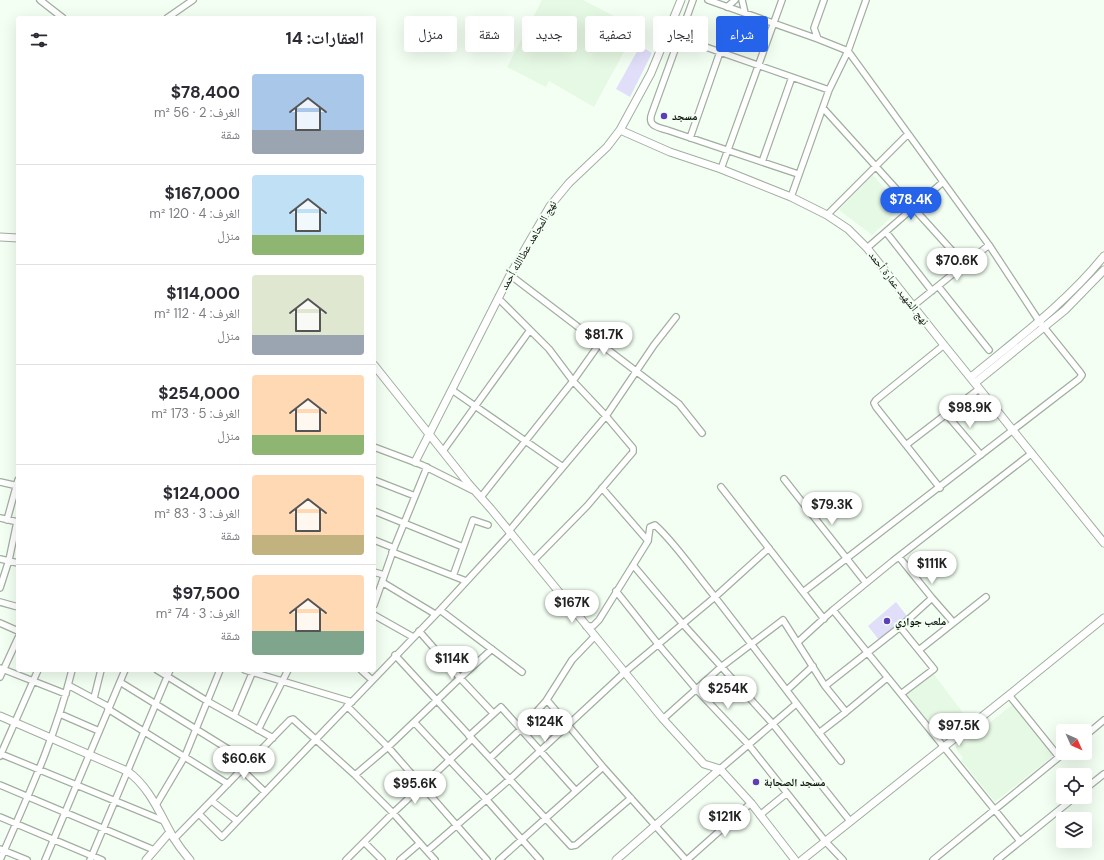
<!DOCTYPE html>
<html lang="ar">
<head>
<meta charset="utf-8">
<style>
  :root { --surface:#fff; --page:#f7f7f7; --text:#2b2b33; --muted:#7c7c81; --line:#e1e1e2; --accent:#2563eb }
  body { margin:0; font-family:"DM Sans","Noto Naskh Arabic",sans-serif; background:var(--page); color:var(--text); direction:rtl; height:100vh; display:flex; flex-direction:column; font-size:15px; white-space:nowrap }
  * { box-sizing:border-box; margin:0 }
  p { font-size:13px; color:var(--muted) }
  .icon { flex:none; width:22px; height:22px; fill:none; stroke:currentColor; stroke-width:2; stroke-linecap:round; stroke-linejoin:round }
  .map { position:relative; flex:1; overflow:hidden; direction:ltr }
  .panel { position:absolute; left:16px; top:16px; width:360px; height:656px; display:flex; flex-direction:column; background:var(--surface); border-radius:4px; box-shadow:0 4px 16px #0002; direction:rtl }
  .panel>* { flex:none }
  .top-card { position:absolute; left:388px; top:16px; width:380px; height:36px; direction:rtl; display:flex; gap:8px }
  .needle { width:26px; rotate:135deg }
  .tools { position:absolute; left:1056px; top:724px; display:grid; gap:8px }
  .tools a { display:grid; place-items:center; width:36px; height:36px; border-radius:4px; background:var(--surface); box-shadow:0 4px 16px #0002; font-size:20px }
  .price { position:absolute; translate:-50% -34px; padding:0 9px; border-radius:14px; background:#fff; color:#222; font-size:13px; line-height:26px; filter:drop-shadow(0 1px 2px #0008) }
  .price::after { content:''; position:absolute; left:50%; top:24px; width:12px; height:9px; margin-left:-6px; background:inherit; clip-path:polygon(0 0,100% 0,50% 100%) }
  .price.on { background:var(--accent); color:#fff }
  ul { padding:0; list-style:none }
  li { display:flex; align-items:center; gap:12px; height:100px; padding:0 12px }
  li+li { border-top:1px solid var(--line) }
  li span { display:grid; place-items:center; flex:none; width:112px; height:80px; border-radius:4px; color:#555 }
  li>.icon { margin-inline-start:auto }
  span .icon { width:48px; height:48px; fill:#fffc; stroke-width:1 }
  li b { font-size:17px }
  h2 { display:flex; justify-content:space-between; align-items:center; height:48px; padding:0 12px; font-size:17px }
  .tag { padding:0 14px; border-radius:4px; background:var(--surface); box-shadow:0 4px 16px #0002; font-size:14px; line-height:36px }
  .tag.on { background:var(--accent); color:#fff }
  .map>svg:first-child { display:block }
</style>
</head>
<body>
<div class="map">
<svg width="1104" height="860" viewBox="0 0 1104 860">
  <rect width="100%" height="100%" fill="#f3fff2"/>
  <path fill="#e6f9e4" d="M542 0H583L637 28 594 107 549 81 546 87 507 67Z
    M873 175 901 208 872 235 839 210Z
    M933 673 966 717 940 738 904 694Z
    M1013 704 1054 755 995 802 961 760 963 758 955 747 961 742 963 744Z"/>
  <path fill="#e1defa" d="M640 46 652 53 630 97 616 89Z
    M896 602 907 616 879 640 868 626Z"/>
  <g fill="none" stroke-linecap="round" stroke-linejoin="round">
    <g stroke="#a1afa0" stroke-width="8">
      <path id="minor" d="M40 0 63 18
        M693 0 652 113C647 126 657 127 667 130L798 174
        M708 0 818 39 848 51 989 245 1039 321 1080 372 1082 375 1079 379 803 592
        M742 0 745 13
        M727 7 735 0
        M167 18 193 0
        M680 38 829 90
        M818 39 814 28 824 0
        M823 108 965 265
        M690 138 720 52
        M762 162 792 77
        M721 169 782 0
        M791 197 829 90 848 51 866 0
        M827 215 908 134
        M886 232 932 291
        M867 248 943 182
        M510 275 679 404 702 433
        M938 286 989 350
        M498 298 549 349 573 381 606 416 633 448V452L587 506 533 561
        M913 306 989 245
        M452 390 563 467
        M946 414 981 455
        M906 445 979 389
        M374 447 422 465 472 490
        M443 451 530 330
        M784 479 866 583
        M374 480 415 496
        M0 482 18 486
        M721 487 824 619
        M602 488 648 541
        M940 488 876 407 874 403 876 400 944 345
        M481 497 573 381 600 343
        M374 511 463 547
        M0 518 18 522
        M7 520 18 480
        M509 531 606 416 654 345 676 317
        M374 540 394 548
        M392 552 466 581
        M899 557 932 598 953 622
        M0 559 18 563
        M633 565 682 623 772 723 850 821
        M374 572 384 575
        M453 576 473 520 488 525
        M382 582 435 614
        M0 588 9 560 17 522
        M616 591 658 644 696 689 748 744 825 841 843 860
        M0 602 18 607
        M374 605 394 548 427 467
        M440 610 522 672
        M833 610 893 561 1032 453
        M374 615 413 637
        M0 623 18 631
        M586 626H593L599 620 648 541 650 527 655 525C675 543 693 570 711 592 755 648 797 705 841 761
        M900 627 934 669 901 694
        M798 642 833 610 1020 841
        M492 649 460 678 493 713
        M919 650 986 597
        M395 655 571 846 576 845 631 798
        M0 668 66 694
        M157 670 207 701 273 738
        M245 670 352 702
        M361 670 372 680
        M0 677 18 638
        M120 682 249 762
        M68 685 109 707
        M825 686 900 627 932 598
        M787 690 813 666
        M1009 695 1059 757
        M94 698 101 670
        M547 700 603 767 686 860
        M347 706 388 747 487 860
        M108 709 228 784
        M846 712 887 678
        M60 714 99 731
        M234 716 253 671
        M663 719 721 667 783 620 825 686 846 712 819 733
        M414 722 486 799 540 860
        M258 730 288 670
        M469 736 501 707 576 791
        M1085 736 1104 720
        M1 754 164 821
        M0 756 38 670
        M490 758 521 729 546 701 572 660 595 636
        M720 769 796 704
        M242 770 265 792
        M355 775 388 747 460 678 419 631
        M0 785 154 850
        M1085 789 1104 774
        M212 801 237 821
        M156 805 185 756 220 670
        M199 814 222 837 440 610 511 533
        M760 815 787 793
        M0 817 102 860
        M174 839 290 720 293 719 355 775 393 813 435 860
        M364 842 382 860
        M0 849 27 860
        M427 851 510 779 625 672 715 597 769 548
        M0 860C27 798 56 736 72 670
        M45 860 125 670
        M90 860 170 670
        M346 860 393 813 472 739
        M400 860 420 843
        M499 860 603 767
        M687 860 751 803
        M933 860 1064 753
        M997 860 1075 797"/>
    </g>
    <g stroke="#a1afa0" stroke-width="9">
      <path id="tertiary" d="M620 130 670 152 721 169 791 197 827 215 848 229 867 248 944 345 1104 543
        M0 237 18 238
        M374 365 468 483 491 509 663 719 704 764 720 769 751 803 795 860
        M971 377C1017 339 1066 303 1104 256
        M975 383 1065 310 1104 270
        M415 462 510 275 550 206 569 183 607 147 620 130 651 73 681 0
        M0 716 127 771C149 786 160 814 173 837 178 845 184 853 190 860
        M146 860 170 832
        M616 860 720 769
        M802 860 1009 695 1104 618"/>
    </g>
    <use href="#minor" stroke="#fff" stroke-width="5.5"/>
    <use href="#tertiary" stroke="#fff" stroke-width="7"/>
  </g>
  <g fill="#5d3eb6" stroke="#f3fff2" stroke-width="1.5">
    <circle cx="664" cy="116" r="4"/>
    <circle cx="887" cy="621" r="4"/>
    <circle cx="756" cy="782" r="4"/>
  </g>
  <g text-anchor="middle" stroke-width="4" stroke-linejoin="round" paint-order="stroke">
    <g font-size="11" font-weight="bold" fill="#0c110c" stroke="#f3fff2" text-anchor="start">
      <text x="672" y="120">مسجد</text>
      <text x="895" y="625">ملعب جواري</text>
      <text x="764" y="786">مسجد الصحابة</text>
    </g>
    <g font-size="11" fill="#0c110c" stroke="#f3fff2">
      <text transform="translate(528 245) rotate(-60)" y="4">نهج المجاهد عطاالله أحمد</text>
      <text transform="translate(899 288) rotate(52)" y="4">نهج الشهيد عمارة أحمد</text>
    </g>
  </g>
</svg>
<div class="tools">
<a><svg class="needle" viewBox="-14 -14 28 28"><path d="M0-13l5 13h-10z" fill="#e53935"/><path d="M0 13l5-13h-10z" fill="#7c7c81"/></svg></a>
<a><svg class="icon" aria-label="locate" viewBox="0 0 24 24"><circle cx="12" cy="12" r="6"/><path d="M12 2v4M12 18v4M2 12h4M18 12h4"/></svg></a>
<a><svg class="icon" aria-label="layers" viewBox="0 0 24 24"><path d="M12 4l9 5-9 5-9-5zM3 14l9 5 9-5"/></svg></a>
</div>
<b class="price on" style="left:911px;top:221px">$78.4K</b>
<b class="price" style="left:957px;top:282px">$70.6K</b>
<b class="price" style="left:604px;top:356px">$81.7K</b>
<b class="price" style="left:970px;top:429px">$98.9K</b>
<b class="price" style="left:832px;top:526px">$79.3K</b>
<b class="price" style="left:932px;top:585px">$111K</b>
<b class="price" style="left:572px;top:624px">$167K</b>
<b class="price" style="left:452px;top:680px">$114K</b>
<b class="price" style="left:728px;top:710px">$254K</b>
<b class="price" style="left:545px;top:743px">$124K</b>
<b class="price" style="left:959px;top:747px">$97.5K</b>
<b class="price" style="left:244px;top:780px">$60.6K</b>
<b class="price" style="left:415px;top:805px">$95.6K</b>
<b class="price" style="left:725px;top:838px">$121K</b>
<div class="top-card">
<a class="tag on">شراء</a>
<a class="tag">إيجار</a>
<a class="tag">تصفية</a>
<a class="tag">جديد</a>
<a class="tag">شقة</a>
<a class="tag">منزل</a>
</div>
<section class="panel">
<h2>العقارات: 14<svg class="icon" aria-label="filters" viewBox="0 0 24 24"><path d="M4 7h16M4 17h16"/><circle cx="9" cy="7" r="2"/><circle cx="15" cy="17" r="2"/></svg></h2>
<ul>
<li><span style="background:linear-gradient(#a9c7e8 70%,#9aa5b1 0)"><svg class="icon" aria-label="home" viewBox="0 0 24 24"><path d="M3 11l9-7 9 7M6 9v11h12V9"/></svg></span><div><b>$78,400</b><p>الغرف: 2 · 56 m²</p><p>شقة</p></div></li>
<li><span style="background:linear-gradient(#bfe0f5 75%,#8fb573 0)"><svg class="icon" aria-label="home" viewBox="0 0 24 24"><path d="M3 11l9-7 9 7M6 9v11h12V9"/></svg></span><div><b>$167,000</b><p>الغرف: 4 · 120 m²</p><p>منزل</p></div></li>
<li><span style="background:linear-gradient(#dfe7d0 75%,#9aa5b1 0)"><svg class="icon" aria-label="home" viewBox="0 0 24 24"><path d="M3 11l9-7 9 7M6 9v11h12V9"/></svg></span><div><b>$114,000</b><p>الغرف: 4 · 112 m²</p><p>منزل</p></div></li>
<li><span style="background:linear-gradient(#ffd9b3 75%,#8fb573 0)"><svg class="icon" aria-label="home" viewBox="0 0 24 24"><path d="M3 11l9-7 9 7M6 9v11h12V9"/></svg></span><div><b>$254,000</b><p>الغرف: 5 · 173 m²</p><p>منزل</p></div></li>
<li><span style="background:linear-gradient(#ffd9b3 75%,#c2b280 0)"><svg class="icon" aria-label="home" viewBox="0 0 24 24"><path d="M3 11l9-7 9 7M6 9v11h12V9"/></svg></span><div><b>$124,000</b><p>الغرف: 3 · 83 m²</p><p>شقة</p></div></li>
<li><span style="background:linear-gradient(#ffd9b3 70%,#7fa58c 0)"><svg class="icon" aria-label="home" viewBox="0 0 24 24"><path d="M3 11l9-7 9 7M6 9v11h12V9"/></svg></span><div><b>$97,500</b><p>الغرف: 3 · 74 m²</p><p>شقة</p></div></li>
</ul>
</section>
</div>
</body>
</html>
